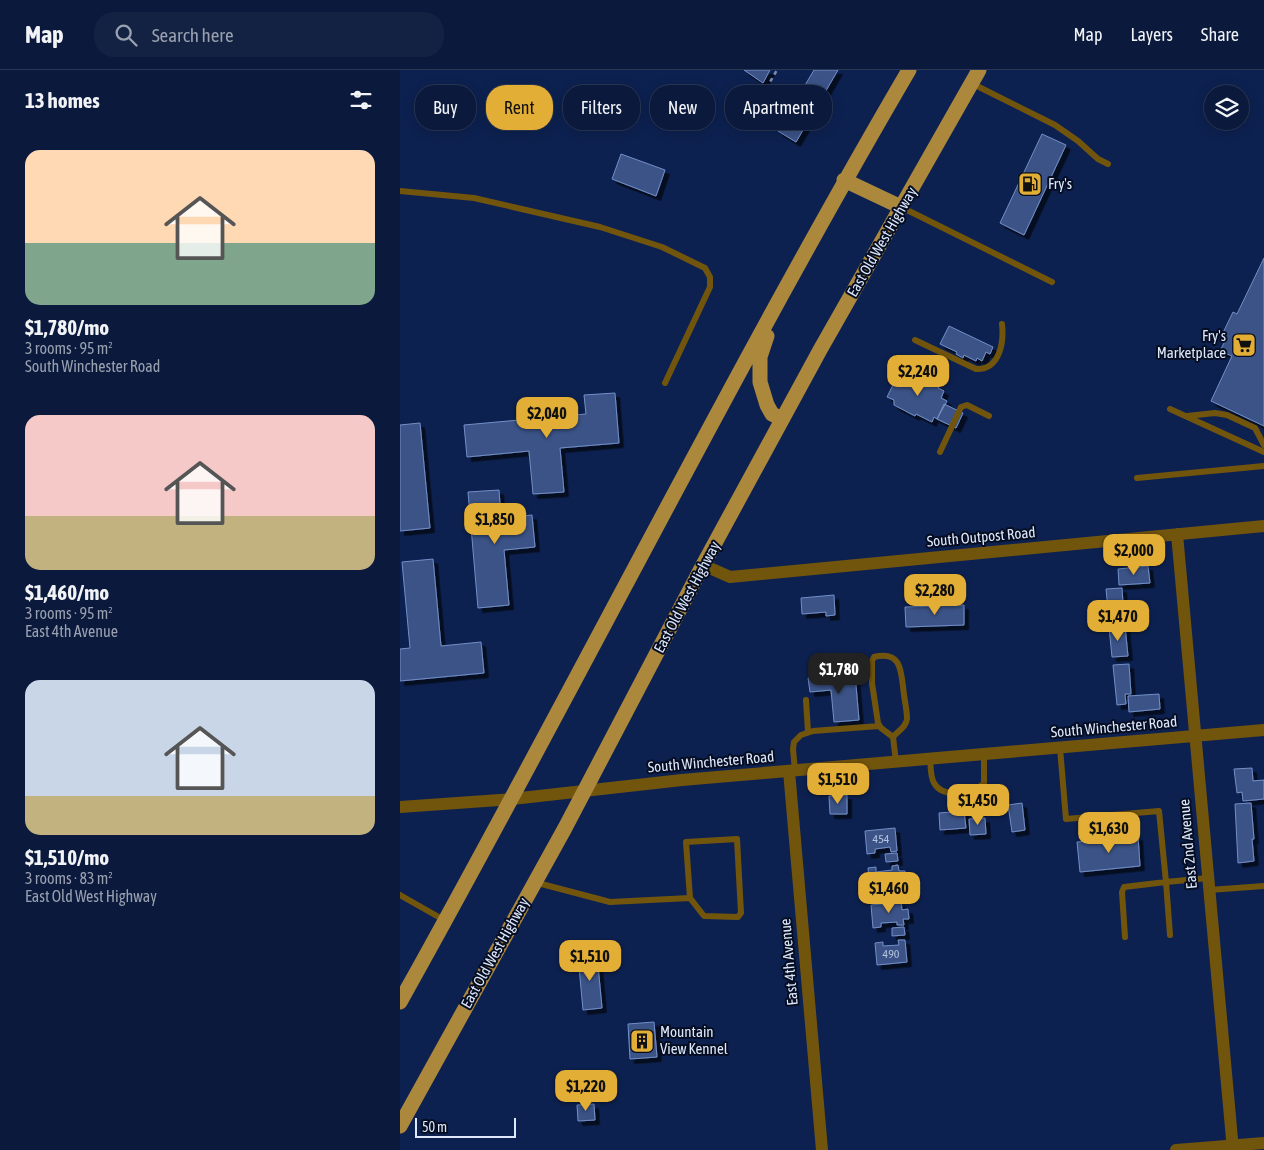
<!DOCTYPE html>
<html lang="en">
<head>
<meta charset="utf-8">
<style>
  :root { --surface:#0a193c; --page:#132243; --text:#f1f3f6; --muted:#99a0af; --line:#2a3856; --accent:#e3ae35 }
  body { margin:0; font-family:"Asap Condensed",sans-serif; background:var(--page); color:var(--text); height:100vh; display:flex; flex-direction:column; font-size:19px; white-space:nowrap }
  * { box-sizing:border-box; margin:0 }
  p { font-size:16px; color:var(--muted) }
  .icon { flex:none; width:28px; height:28px; fill:none; stroke:currentColor; stroke-width:2; stroke-linecap:round; stroke-linejoin:round }
  .map { position:relative; flex:1; overflow:hidden }
  .drawer { display:flex; flex-direction:column; background:var(--surface); width:400px }
  .drawer>* { flex:none }
  .banner { position:absolute; left:15px; top:15px; width:475px; height:45px; display:flex; gap:10px }
  .buttons { position:absolute; left:804px; top:15px; display:grid; gap:10px }
  .buttons a { display:grid; place-items:center; width:45px; height:45px; border-radius:50%; background:var(--surface); box-shadow:0 2px 12px #0003,0 0 0 1px var(--line); font-size:25px }
  .scale { position:absolute; left:15px; bottom:12px; width:101px; box-sizing:border-box; padding-left:5px; border:2px solid #dee8fa; border-top:0; font-size:14px; line-height:18px; white-space:nowrap; color:#dee8fa; -webkit-text-stroke:4px #050d22; paint-order:stroke }
  .price { position:absolute; translate:-50% -42px; padding:0 11px; border-radius:10px; background:var(--accent); color:#111; font-size:16px; line-height:32px; filter:drop-shadow(0 1px 2px #0008) }
  .price::after { content:''; position:absolute; left:50%; top:30px; width:15px; height:11px; margin-left:-8px; background:inherit; clip-path:polygon(0 0,100% 0,50% 100%) }
  .price.selected { background:#222; color:#fff }
  ul { padding:0; list-style:none }
  li { display:grid; align-content:center; gap:10px; height:265px; padding:0 25px }
  li span { display:grid; place-items:center; height:155px; border-radius:15px; color:#555 }
  li>.icon { margin-inline-start:auto }
  span .icon { width:90px; height:90px; fill:#fffc; stroke-width:1 }
  li b { font-size:21px }
  h2 { display:flex; justify-content:space-between; align-items:center; height:60px; padding:0 25px; font-size:21px }
  .chip { padding:0 18px; border-radius:20px; background:var(--surface); box-shadow:0 2px 12px #0003,0 0 0 1px var(--line); font-size:18px; line-height:45px }
  .chip.selected { background:var(--accent); color:#111 }
  header { display:flex; align-items:center; gap:30px; box-sizing:border-box; height:70px; padding:0 25px; background:var(--surface); border-bottom:1px solid var(--line) }
  header strong { font-size:24px }
  nav { display:flex; gap:28px; margin-inline-start:auto; font-size:18px }
  .search { width:350px; height:45px; background:var(--page); display:flex; align-items:center; gap:12px; box-sizing:border-box; padding:0 18px; border-radius:20px; color:var(--muted); font-size:19px }
  main { display:flex; flex:1; min-height:0 }
  .map>svg:first-child { display:block }
</style>
</head>
<body>
<header>
<strong>Map</strong>
<div class="search"><svg class="icon" aria-label="search" viewBox="0 0 24 24"><circle cx="10" cy="10" r="6"/><path d="M15 15l6 6"/></svg>Search here</div>
<nav><a>Map</a><a>Layers</a><a>Share</a></nav>
</header>
<main>
<section class="drawer">
<h2>13 homes<svg class="icon" aria-label="filters" viewBox="0 0 24 24"><path d="M4 7h16M4 17h16"/><circle cx="9" cy="7" r="2"/><circle cx="15" cy="17" r="2"/></svg></h2>
<ul>
<li><span style="background:linear-gradient(#ffd9b3 60%,#7fa58c 0)"><svg class="icon" aria-label="home" viewBox="0 0 24 24"><path d="M3 11l9-7 9 7M6 9v11h12V9"/></svg></span><div><b>$1,780/mo</b><p>3 rooms · 95 m²</p><p>South Winchester Road</p></div></li>
<li><span style="background:linear-gradient(#f6c9c9 65%,#c2b280 0)"><svg class="icon" aria-label="home" viewBox="0 0 24 24"><path d="M3 11l9-7 9 7M6 9v11h12V9"/></svg></span><div><b>$1,460/mo</b><p>3 rooms · 95 m²</p><p>East 4th Avenue</p></div></li>
<li><span style="background:linear-gradient(#c9d6e8 75%,#c2b280 0)"><svg class="icon" aria-label="home" viewBox="0 0 24 24"><path d="M3 11l9-7 9 7M6 9v11h12V9"/></svg></span><div><b>$1,510/mo</b><p>3 rooms · 83 m²</p><p>East Old West Highway</p></div></li>
</ul>
</section>
<div class="map">
<svg width="864" height="1080" viewBox="0 0 864 1080">
  <defs>
    <filter id="shadow"><feDropShadow dx="4.5" dy="4.5" stdDeviation="0" flood-color="#0009"/></filter>
  </defs>
  <rect width="100%" height="100%" fill="#0d2150"/>
  <path fill="#3a5387" stroke="#738fc8" filter="url(#shadow)" d="M344 0H370L363 13Z
    M414 0H438L396 72 378 61Z
    M642 64 666 75 624 165 600 153Z
    M221 84 265 100 256 126 212 109Z
    M864 188V356L811 331 832 286 820 281 826 269 821 267 833 242 837 244Z
    M549 256 593 277 590 284 586 282 582 291 577 288 576 291 564 285 563 288 556 284 557 282 540 274Z
    M509 304 528 314 530 311 540 316 538 318 544 321 541 328 547 331 537 349 534 347 532 352 516 344 515 346 494 335V330L487 327 498 305 506 309Z
    M215 323 219 373 160 378 164 422 133 424 129 381 67 387 64 355 186 344 184 325Z
    M544 334 563 343 556 358 537 349Z
    M20 353 30 458 0 461V355Z
    M99 420 101 448 132 445 135 477 104 480 109 535 78 538 68 422Z
    M33 489 41 576 81 572 84 603 0 611V579L10 578 2 492Z
    M748 496 750 513 719 515 718 499Z
    M722 518 724 548 709 549 706 519Z
    M434 525 435 545 426 546V542L402 544 401 528Z
    M564 535V555L506 557 505 537Z
    M725 556 728 586 712 587 709 557Z
    M729 594 731 624H725L726 634 717 635 713 595Z
    M455 604 459 650 434 652 431 620 410 622 408 608Z
    M759 624 760 639 729 642 728 626Z
    M852 698 853 711 864 710V729L843 731 842 722 837 723 834 699Z
    M447 725V744H430L429 726Z
    M622 733 625 760 612 762 608 735Z
    M851 733 854 769H852L854 791 838 793 835 734Z
    M564 741 566 758 540 760 539 743Z
    M585 748 586 764 570 765 569 749Z
    M495 758 497 781 491 782 490 777 475 779V783L467 784 465 761Z
    M738 766 740 796 680 802 677 772Z
    M497 783 498 791 486 792 485 784Z
    M498 795 499 801H505L506 812 500 813V818L470 821 468 798 476 797V802L492 800V796Z
    M501 832 502 840 508 839 509 849H503L504 855H497V852L481 853V857L473 858 471 835Z
    M504 857 505 865 492 866V858Z
    M498 870H505L507 892 477 895 475 873 483 872V876L499 875Z
    M197 885 202 938 183 940 178 886Z
    M254 952 257 987 230 989 228 954Z
    M194 1034 195 1050 178 1051 177 1035Z"/>
  <g fill="none" stroke-linecap="round" stroke-linejoin="round">
    <path stroke="#7d8cab" stroke-width="2.5" stroke-dasharray="4 4" stroke-linecap="butt" d="M350 46 377 0"/>
    <path stroke="#72550d" stroke-width="6" d="M571 13 655 55 678 71 698 89 708 94
      M0 121 74 128 200 157 262 177 305 198 310 207V217L265 313
      M501 137 652 212
      M515 270 576 299C600 300 604 272 602 254
      M770 339 864 382
      M787 346 815 343 827 345 855 358 864 375
      M540 382 561 337 567 335 589 346
      M737 408 864 396
      M406 630 408 662
      M493 667 481 658 478 653 472 613V591L474 587C503 580 501 603 504 625 505 632 507 641 507 649 506 657 498 661 493 667L496 692
      M660 678 666 749 759 741 766 812 808 808
      M530 689C531 696 530 706 534 713 543 729 573 724 584 713V684
      M395 701 393 679 394 672 401 665 413 661 479 656
      M134 812 210 832 290 828 304 846 338 847 341 843 337 769 286 772 290 828
      M809 820 864 816
      M0 825 44 850
      M725 867 722 822 724 817 766 812 770 865"/>
    <path stroke="#72550d" stroke-width="12" d="M777 464 833 1080
      M303 495 330 507 864 456
      M389 701 422 1080
      M0 737 112 729 282 710 864 660
      M776 1080 864 1073"/>
    <path stroke="#ac883d" stroke-width="15" d="M444 110 501 137
      M367 266 360 287V312L367 335 372 344 382 349
      M0 932C173 623 330 306 509 0
      M0 1056 165 758 303 495 420 280 579 0"/>
  </g>
  <defs>
    <g id="fuel-square" transform="scale(1.25)"><rect x="-9" y="-9" width="18" height="18" rx="4" fill="#e3ae35" stroke="#050d22"/><path d="M-5.5-6h7V0h2V4h1.3V-2.5L3-4.5l.8-.8L6-3V5H2.5V1h-1V6h-7ZM-4.2-4.7v3.2H.2V-4.7Z" fill="#111"/></g>
    <g id="supermarket-square" transform="scale(1.25)"><rect x="-9" y="-9" width="18" height="18" rx="4" fill="#e3ae35" stroke="#050d22"/><path d="M-6-5.5h2.5l.6 2H6L4.5 2H-2.5L-4.4-4H-6ZM-1.5 3.2a1.3 1.3 0 1 0 .1 0ZM3 3.2a1.3 1.3 0 1 0 .1 0Z" fill="#111"/></g>
    <g id="building-square" transform="scale(1.25)"><rect x="-9" y="-9" width="18" height="18" rx="4" fill="#e3ae35" stroke="#050d22"/><path d="M-4-6H4V6H1V3H-1V6H-4ZM-2.5-4.3h1.7v1.8h-1.7ZM.8-4.3h1.7v1.8H.8ZM-2.5-1h1.7V.8h-1.7ZM.8-1h1.7V.8H.8Z" fill="#111"/></g>
  </defs>
  <g fill-rule="evenodd">
    <use href="#fuel-square" x="630" y="114"/>
    <use href="#supermarket-square" x="844" y="275"/>
    <use href="#building-square" x="242" y="971"/>
  </g>
  <g text-anchor="middle" stroke-width="4" stroke-linejoin="round" paint-order="stroke">
    <g font-size="12" fill="#b5c3dd">
      <text x="481" y="773">454</text>
      <text x="491" y="888">490</text>
    </g>
    <g font-size="15" fill="#dee8fa" stroke="#050d22" text-anchor="start">
      <text x="648" y="119">Fry's</text>
      <text x="826" y="271" text-anchor="end">Fry's<tspan x="826" dy="17">Marketplace</tspan></text>
      <text x="260" y="967">Mountain<tspan x="260" dy="17">View Kennel</tspan></text>
    </g>
    <g font-size="15" fill="#dee8fa" stroke="#050d22">
      <text transform="translate(482 172) rotate(-60)" y="5">East Old West Highway</text>
      <text transform="translate(581 467) rotate(-5)" y="5">South Outpost Road</text>
      <text transform="translate(287 527) rotate(-62)" y="5">East Old West Highway</text>
      <text transform="translate(714 657) rotate(-5)" y="5">South Winchester Road</text>
      <text transform="translate(311 692) rotate(-5)" y="5">South Winchester Road</text>
      <text transform="translate(788 774) rotate(-95)" y="5">East 2nd Avenue</text>
      <text transform="translate(95 883) rotate(-61)" y="5">East Old West Highway</text>
      <text transform="translate(389 892) rotate(-95)" y="5">East 4th Avenue</text>
    </g>
  </g>
</svg>
<div class="buttons">
<a><svg class="icon" aria-label="layers" viewBox="0 0 24 24"><path d="M12 4l9 5-9 5-9-5zM3 14l9 5 9-5"/></svg></a>
</div>
<div class="scale">50 m</div>
<b class="price" style="left:518px;top:327px">$2,240</b>
<b class="price" style="left:147px;top:369px">$2,040</b>
<b class="price" style="left:95px;top:475px">$1,850</b>
<b class="price" style="left:734px;top:506px">$2,000</b>
<b class="price" style="left:535px;top:546px">$2,280</b>
<b class="price" style="left:718px;top:572px">$1,470</b>
<b class="price selected" style="left:439px;top:625px">$1,780</b>
<b class="price" style="left:438px;top:735px">$1,510</b>
<b class="price" style="left:578px;top:756px">$1,450</b>
<b class="price" style="left:709px;top:784px">$1,630</b>
<b class="price" style="left:489px;top:844px">$1,460</b>
<b class="price" style="left:190px;top:912px">$1,510</b>
<b class="price" style="left:186px;top:1042px">$1,220</b>
<div class="banner">
<a class="chip">Buy</a>
<a class="chip selected">Rent</a>
<a class="chip">Filters</a>
<a class="chip">New</a>
<a class="chip">Apartment</a>
</div>
</div>
</main>
</body>
</html>
